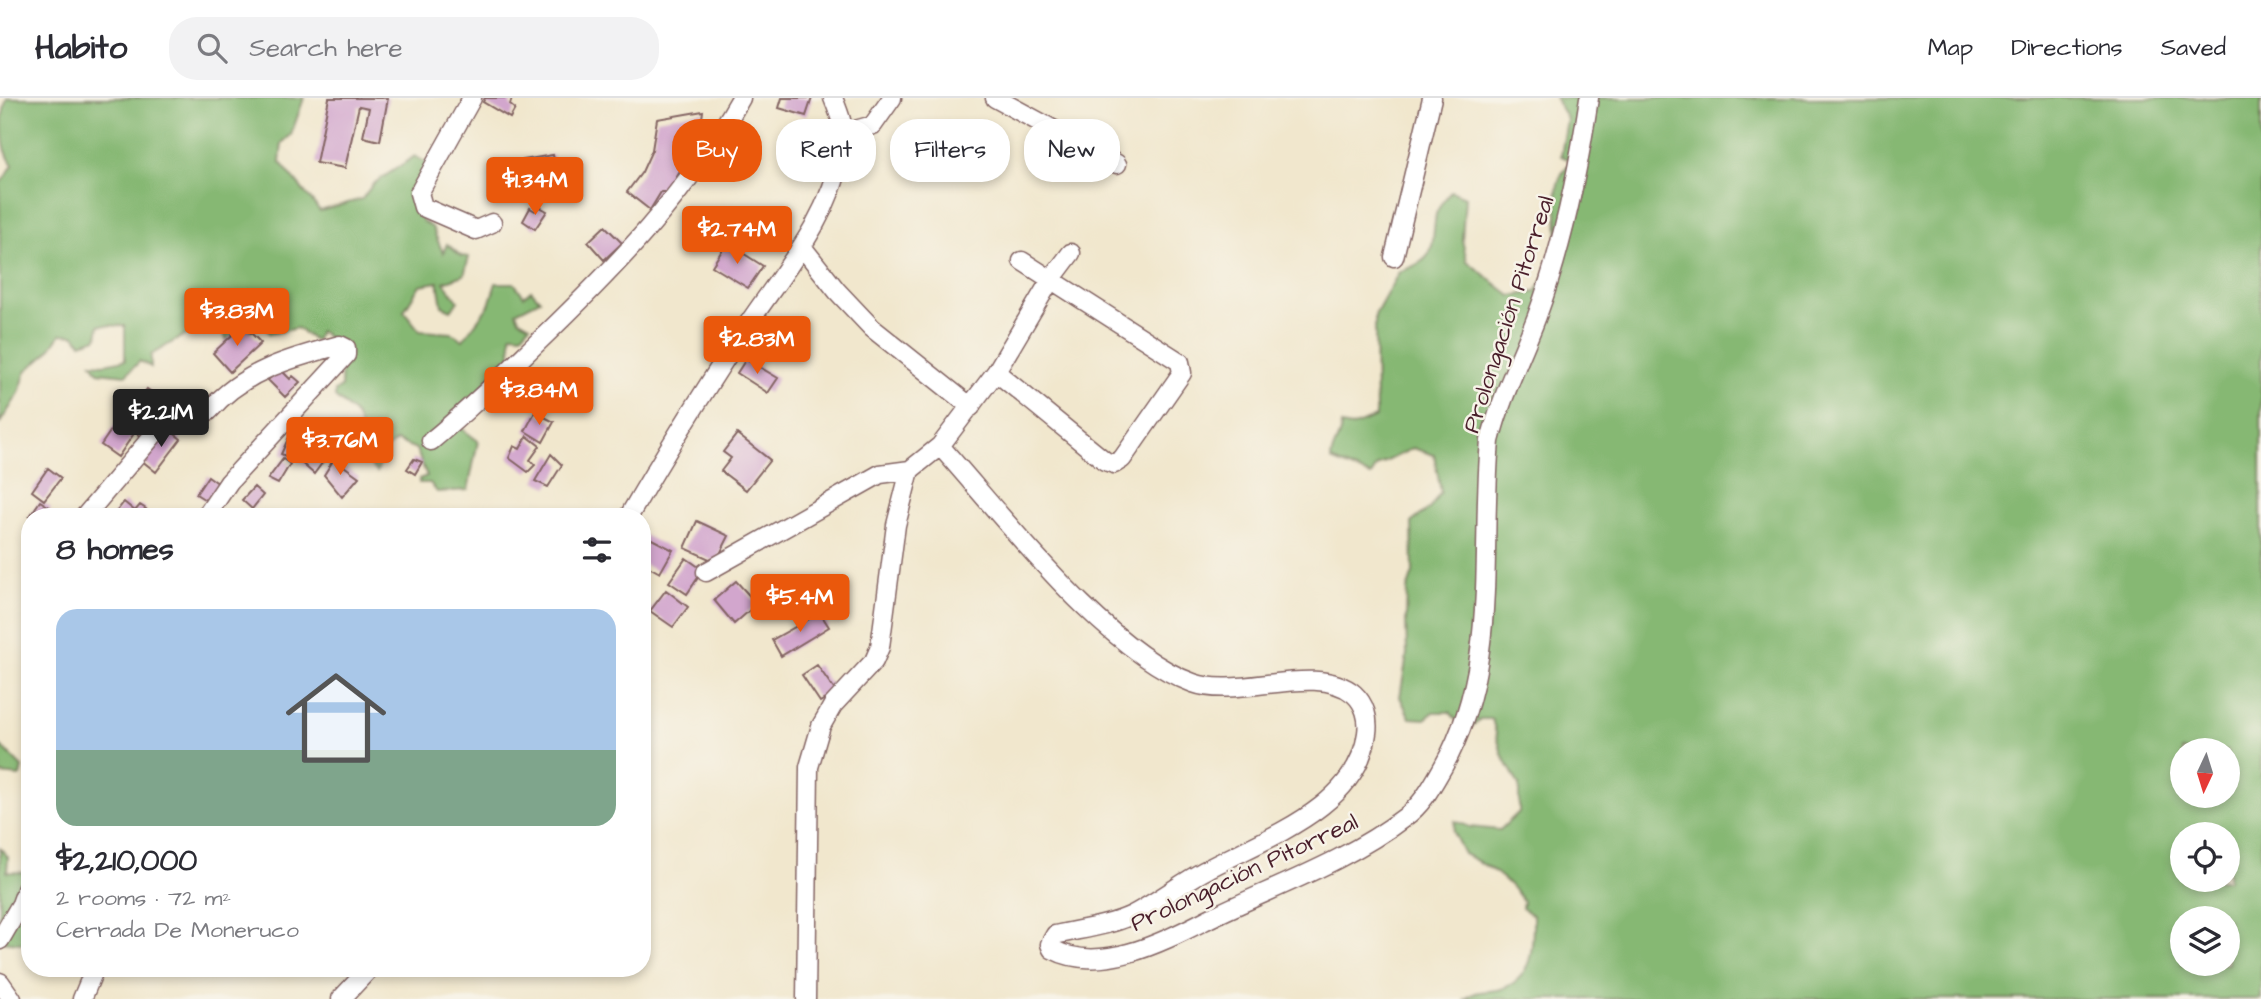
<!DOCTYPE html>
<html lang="en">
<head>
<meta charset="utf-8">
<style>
  :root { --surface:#fff; --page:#f2f2f3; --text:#2b2b33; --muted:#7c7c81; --line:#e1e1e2; --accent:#ea580c }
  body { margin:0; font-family:"Architects Daughter",sans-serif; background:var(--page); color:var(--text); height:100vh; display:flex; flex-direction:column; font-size:26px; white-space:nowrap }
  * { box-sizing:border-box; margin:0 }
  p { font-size:23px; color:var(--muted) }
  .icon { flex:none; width:38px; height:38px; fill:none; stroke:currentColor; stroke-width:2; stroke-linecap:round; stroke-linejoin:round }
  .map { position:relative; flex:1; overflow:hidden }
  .details { position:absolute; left:21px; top:410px; width:630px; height:469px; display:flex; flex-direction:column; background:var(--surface); border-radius:28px; box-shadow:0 4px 10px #0003 }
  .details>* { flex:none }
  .hud { position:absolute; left:672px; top:21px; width:665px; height:63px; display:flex; gap:14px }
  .needle { width:46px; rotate:184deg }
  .fabs { position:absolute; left:2170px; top:640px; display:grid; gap:14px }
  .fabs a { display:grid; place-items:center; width:70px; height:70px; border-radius:50%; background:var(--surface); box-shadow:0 4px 10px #0003; font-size:35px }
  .price { position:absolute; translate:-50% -60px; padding:0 16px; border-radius:7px; background:var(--accent); color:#fff; font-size:23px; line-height:46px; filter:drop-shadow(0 2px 4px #0008) }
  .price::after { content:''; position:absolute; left:50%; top:42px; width:21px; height:16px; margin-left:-10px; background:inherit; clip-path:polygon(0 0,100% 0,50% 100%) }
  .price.current { background:#222; color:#fff }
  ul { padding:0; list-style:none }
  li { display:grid; align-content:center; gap:14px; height:371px; padding:0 35px }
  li+li { border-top:2px solid var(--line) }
  li span { display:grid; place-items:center; height:217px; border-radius:21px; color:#555 }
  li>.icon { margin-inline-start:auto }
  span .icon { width:126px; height:126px; fill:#fffc; stroke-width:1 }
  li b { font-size:30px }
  h2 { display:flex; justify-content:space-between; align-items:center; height:84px; padding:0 35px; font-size:30px }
  .tag { padding:0 24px; border-radius:28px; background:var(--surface); box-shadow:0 4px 10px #0003; font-size:24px; line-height:63px }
  .tag.current { background:var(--accent); color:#fff }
  header { display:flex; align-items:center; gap:42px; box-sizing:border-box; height:98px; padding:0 35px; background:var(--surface); border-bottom:2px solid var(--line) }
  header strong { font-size:33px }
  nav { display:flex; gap:38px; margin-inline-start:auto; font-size:24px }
  .search { width:490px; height:63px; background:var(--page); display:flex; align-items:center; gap:18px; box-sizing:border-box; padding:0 24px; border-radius:28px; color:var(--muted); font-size:26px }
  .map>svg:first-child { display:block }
</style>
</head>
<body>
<header>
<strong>Habito</strong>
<div class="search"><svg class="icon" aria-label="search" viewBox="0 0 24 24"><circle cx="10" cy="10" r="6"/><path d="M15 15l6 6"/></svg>Search here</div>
<nav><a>Map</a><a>Directions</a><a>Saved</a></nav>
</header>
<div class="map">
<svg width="2261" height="901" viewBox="0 0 2261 901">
  <rect width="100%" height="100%" fill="#f7f3e8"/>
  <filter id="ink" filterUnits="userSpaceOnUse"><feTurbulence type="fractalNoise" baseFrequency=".0143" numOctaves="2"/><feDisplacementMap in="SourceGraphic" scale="14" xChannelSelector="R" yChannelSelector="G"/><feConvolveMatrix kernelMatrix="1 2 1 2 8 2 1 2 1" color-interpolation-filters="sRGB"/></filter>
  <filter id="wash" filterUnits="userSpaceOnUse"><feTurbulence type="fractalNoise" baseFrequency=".00686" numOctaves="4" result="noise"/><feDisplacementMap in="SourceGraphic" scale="28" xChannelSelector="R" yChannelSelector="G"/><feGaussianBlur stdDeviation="1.57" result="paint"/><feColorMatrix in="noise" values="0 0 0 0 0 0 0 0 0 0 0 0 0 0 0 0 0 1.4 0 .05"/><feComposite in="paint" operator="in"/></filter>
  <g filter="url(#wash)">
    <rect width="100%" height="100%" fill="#f1e7cd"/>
    <path fill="#86b873" stroke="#686c4f" stroke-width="2" fill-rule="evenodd" d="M7 0H304L291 37 282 45 280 64 320 113 362 101 373 86 415 58 429 67 422 123 432 129 443 155 447 146 461 158 469 159 464 177 444 184 458 203 451 212 442 208 438 184 420 187 404 213 420 233 452 235 463 242 489 207 496 185H514L524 198 531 192 540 202 516 214 519 221 530 227 522 237 511 236V290L502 294 487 292 482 308 461 330 478 343 468 392 437 394 430 385H419V381L427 378 416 351 397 343 386 351 377 374C361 359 366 337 356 318 351 311 341 305 335 299V293L341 289 342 251 320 233 315 243 297 230 270 236 263 227 226 242 221 220 207 231 183 238 151 257V269L140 263 126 277 98 274 92 265 104 266 125 262V228L99 227 97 240 81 245 75 237 61 236 48 254 26 273 19 295 0 325V86L13 67C0 49 0 21 7 0Z
      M1555 0H2261V901H1465C1476 891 1487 895 1501 891 1535 880 1533 845 1533 817L1522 810 1523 803C1507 779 1488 768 1464 756L1453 734 1455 723 1470 729 1500 732 1519 714V687L1502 656 1492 621H1480L1472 628 1465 620 1459 626 1450 614H1434L1425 621 1410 620 1400 599 1407 557 1406 518 1407 492 1413 475 1412 424 1430 410 1441 394 1434 357 1413 350 1377 368 1371 378 1331 362C1331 348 1341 341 1341 327L1352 329 1376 319 1375 217 1399 174C1439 160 1430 152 1436 116 1438 109 1446 100 1451 93L1465 99 1462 142 1467 163 1511 198 1536 194C1545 180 1555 158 1557 142 1561 114 1546 84 1573 63L1561 58 1567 21ZM2182 653H2228V698H2182ZM2182 737H2228V782H2182ZM2182 821H2228V866H2182Z
      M0 647 22 669 20 678 0 676Z
      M0 750 8 759 7 774 30 775V846L0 843Z"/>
    <g id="blocks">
      <path fill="#d2a6cd" d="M329 0H388L380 43 363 39 369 10 359 8 345 70 316 65Z
        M485 0H512L510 7 515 11 510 20 483 4Z
        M782 0H812L806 18 779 10Z
        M703 13 698 49 695 48 668 94H661L650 112 627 94 642 74 652 52 657 21Z
        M812 44 839 50 832 76 808 70Z
        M553 57 556 70 546 72 547 78 526 76 523 62Z
        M538 108 547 113 535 131 523 123 530 110 535 113Z
        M605 128 622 145 604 162 588 144Z
        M727 145 763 168 748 190 712 168Z
        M243 227 261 245 230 274 213 255Z
        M746 261 778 280 768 295 737 275Z
        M280 271 290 281 293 278 300 284 285 299 268 282Z
        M147 291 166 304 153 321 134 309Z
        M127 309 152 326 142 340 135 334 118 359 101 347Z
        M535 314 554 324 543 344 525 333Z
        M166 329 181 341 156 374 141 362Z
        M737 336 770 362 746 392 721 373 731 360 723 354Z
        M527 338 540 348 530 362 535 367 528 374 509 360 514 348 520 351Z
        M311 339 331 353 314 376 298 362Z
        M288 341 299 347 292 361 281 356Z
        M551 356 562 367 548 389 535 383Z
        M283 361 290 366 278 386 268 381Z
        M334 361 359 379 342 399 324 377Z
        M414 361 422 364 415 376 407 371Z
        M48 370 61 380 44 402 32 393Z
        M208 378 219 386 207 403 196 396Z
        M254 389 263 397 252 411 242 402Z
        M40 403 51 410 46 418H30Z
        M124 404 135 413 140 407 146 411 140 418H113Z
        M697 423 729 438 716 464 685 450Z
        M642 436 673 452 660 475 642 465Z
        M686 460 703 472 687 496 669 484Z
        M736 483 757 506 734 526 714 502Z
        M666 492 688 509 673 529 650 513Z
        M820 515 829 529 781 558 772 542Z
        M817 567 836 594 820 604 802 577Z"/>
    </g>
  </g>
  <g filter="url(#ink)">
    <use href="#blocks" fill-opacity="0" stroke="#846564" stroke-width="2"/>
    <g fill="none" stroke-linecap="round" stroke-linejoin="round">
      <g stroke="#846564" stroke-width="21">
        <path id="minor" d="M472 0 419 95 423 109 476 132 492 125
          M995 0 1117 66
          M844 35 873 27 892 0
          M803 150 837 193 872 230 971 309
          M1394 159 1432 0
          M996 274 1050 183 1071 155
          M431 343C468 313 502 279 537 245 616 169 686 97 741 0
          M940 348C1003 418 1106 554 1193 585 1239 602 1316 564 1354 596 1365 606 1369 621 1367 635 1358 711 1262 741 1204 773 1180 786 1157 804 1132 817 1109 828 1080 831 1055 837L1050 846 1052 851C1102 878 1168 841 1212 819 1276 788 1348 763 1405 719 1423 706 1432 688 1443 669 1500 568 1480 453 1490 343 1501 299 1521 260 1537 218 1563 148 1578 74 1589 0
          M85 418 172 315 209 313C243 273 291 260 340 247L346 250V257L229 384 206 418
          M629 418C665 355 704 293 744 232 784 172 828 125 843 51 846 32 840 17 833 0
          M706 474 880 376 910 372
          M0 842 21 806 30 781
          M0 884 12 901
          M82 901 95 870
          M341 901 370 870
          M806 901 809 669 821 628 833 607 874 563 880 549 896 427 910 372 940 348 996 274 1105 363 1114 366 1122 361 1182 275 1180 264 1022 163"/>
      </g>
      <use href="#minor" stroke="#fff" stroke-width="18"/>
    </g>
  </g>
  <g text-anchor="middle" stroke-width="5" stroke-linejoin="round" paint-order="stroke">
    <g font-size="24" fill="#4a1f2b" stroke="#f7f3e8">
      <text transform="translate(1508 216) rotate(-72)" y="8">Prolongación Pitorreal</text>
      <text transform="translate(1244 774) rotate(-25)" y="8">Prolongación Pitorreal</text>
    </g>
  </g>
</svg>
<div class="fabs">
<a><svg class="needle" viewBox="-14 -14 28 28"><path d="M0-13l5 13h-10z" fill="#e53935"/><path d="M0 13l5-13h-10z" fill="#7c7c81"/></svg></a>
<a><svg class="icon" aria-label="locate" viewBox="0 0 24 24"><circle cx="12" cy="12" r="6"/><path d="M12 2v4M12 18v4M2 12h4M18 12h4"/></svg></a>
<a><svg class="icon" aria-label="layers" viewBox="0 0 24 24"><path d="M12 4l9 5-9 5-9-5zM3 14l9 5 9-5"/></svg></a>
</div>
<b class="price" style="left:535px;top:119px">$1.34M</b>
<b class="price" style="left:737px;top:168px">$2.74M</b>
<b class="price" style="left:237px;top:250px">$3.83M</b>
<b class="price" style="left:757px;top:278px">$2.83M</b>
<b class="price" style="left:539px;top:329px">$3.84M</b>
<b class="price current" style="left:161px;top:351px">$2.21M</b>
<b class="price" style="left:340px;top:379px">$3.76M</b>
<b class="price" style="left:800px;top:536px">$5.4M</b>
<div class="hud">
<a class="tag current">Buy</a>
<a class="tag">Rent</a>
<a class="tag">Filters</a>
<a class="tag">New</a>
</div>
<section class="details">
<h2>8 homes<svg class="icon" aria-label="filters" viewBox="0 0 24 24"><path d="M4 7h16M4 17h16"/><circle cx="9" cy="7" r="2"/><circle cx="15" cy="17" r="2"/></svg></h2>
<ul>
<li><span style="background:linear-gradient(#a9c7e8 65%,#7fa58c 0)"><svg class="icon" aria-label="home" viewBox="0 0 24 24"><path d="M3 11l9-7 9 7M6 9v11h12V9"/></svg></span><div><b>$2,210,000</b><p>2 rooms · 72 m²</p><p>Cerrada De Moneruco</p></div></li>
</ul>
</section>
</div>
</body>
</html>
